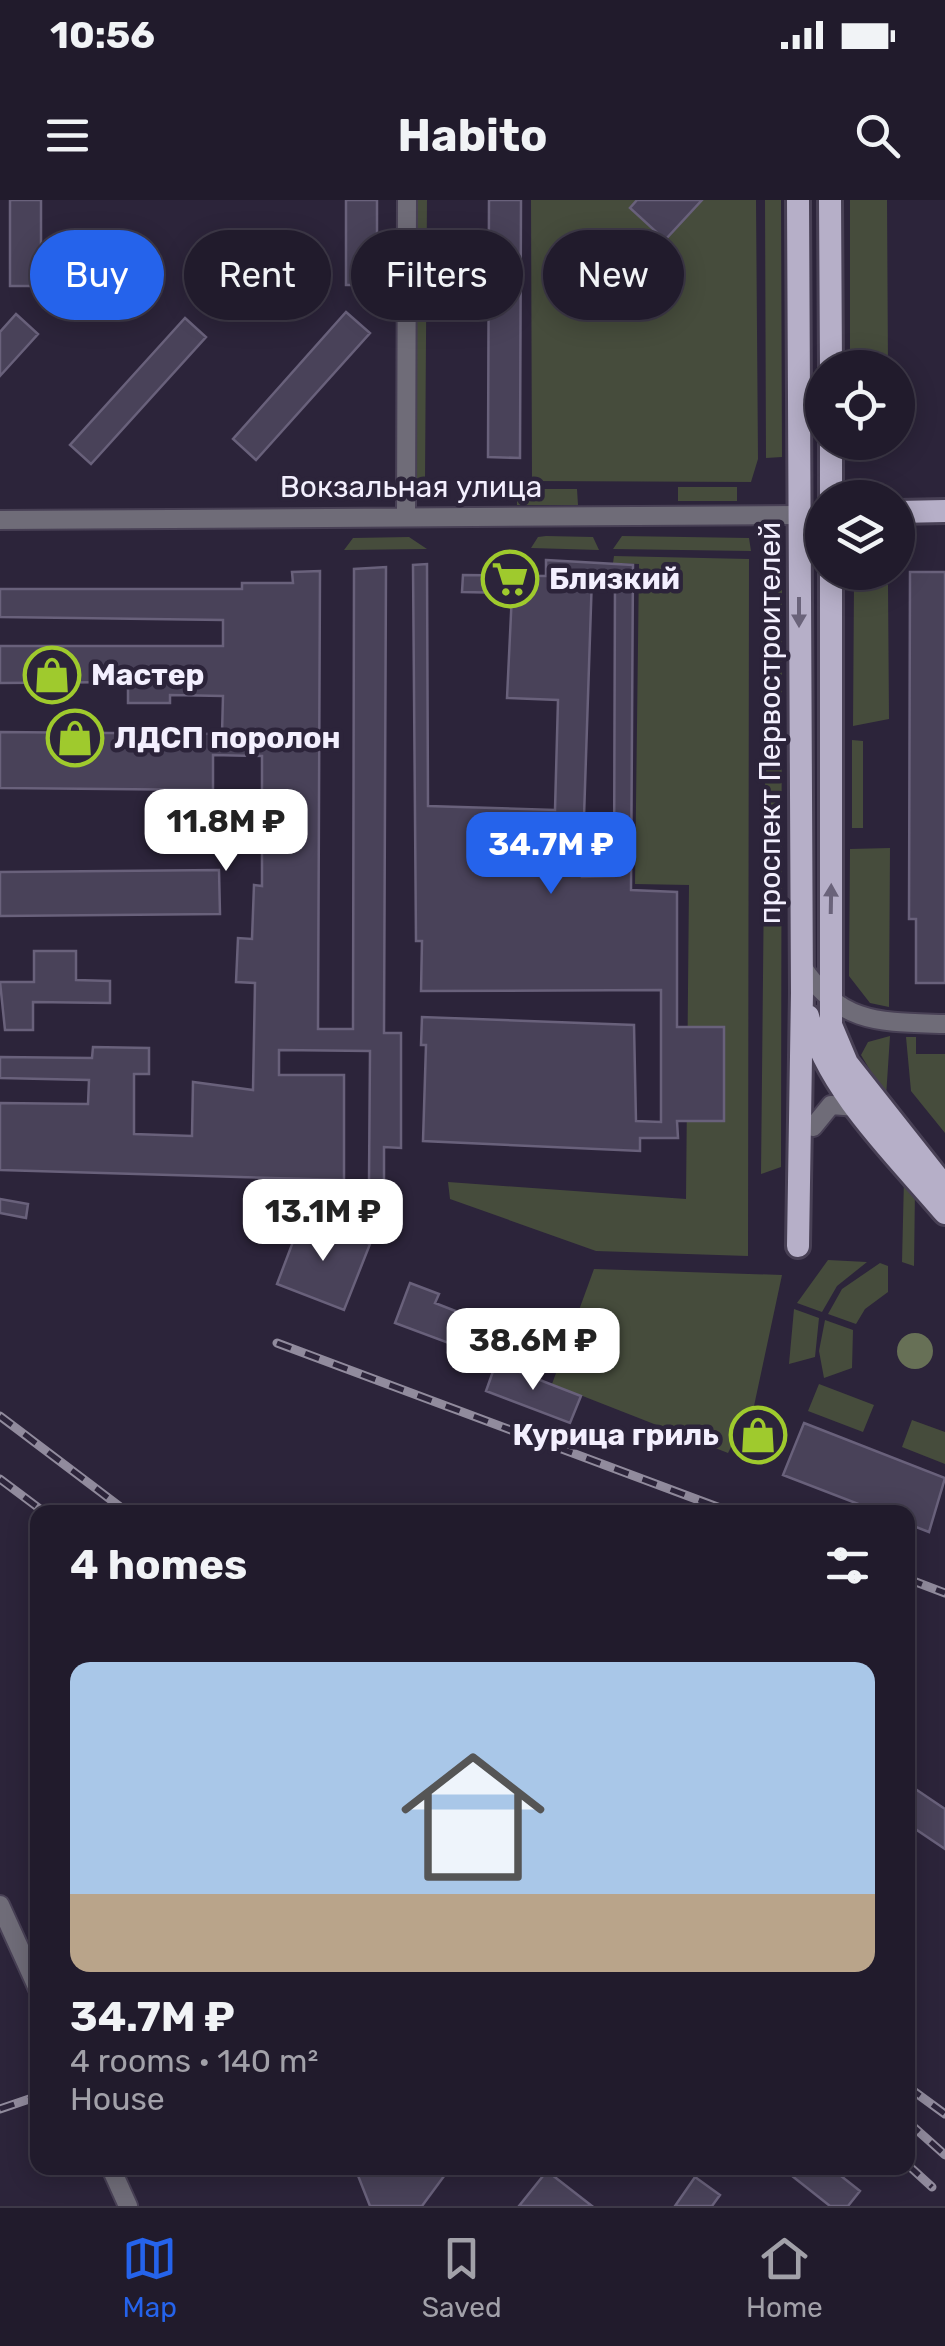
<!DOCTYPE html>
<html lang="en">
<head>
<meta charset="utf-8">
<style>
  :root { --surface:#211b2c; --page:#292434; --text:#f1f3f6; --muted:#a2a1a9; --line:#3e3948; --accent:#2563eb }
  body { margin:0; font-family:Rubik,sans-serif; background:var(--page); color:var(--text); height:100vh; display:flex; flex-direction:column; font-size:38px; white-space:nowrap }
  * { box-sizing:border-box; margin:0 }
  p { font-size:32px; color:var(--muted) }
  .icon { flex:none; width:55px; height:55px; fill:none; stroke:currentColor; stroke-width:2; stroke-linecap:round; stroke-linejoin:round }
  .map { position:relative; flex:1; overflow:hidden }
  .side { position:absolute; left:30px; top:1305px; width:885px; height:670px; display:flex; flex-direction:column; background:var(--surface); border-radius:20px; box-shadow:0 5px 25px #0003,0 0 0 2px var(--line) }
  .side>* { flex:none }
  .hud { position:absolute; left:30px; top:30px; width:885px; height:90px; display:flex; gap:20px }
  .tools { position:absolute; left:805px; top:150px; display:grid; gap:20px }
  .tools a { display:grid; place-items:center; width:110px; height:110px; border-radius:50%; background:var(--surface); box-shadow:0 5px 25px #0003,0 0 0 2px var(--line); font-size:50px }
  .price { position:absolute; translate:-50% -85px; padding:0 22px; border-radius:20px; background:#fff; color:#222; font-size:32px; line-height:65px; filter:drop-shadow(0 2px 5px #0008) }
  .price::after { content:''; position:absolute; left:50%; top:60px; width:30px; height:22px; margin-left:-15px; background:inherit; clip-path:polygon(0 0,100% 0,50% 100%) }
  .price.selected { background:var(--accent); color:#fff }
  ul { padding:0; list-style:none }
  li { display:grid; align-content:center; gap:20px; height:530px; padding:0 40px }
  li+li { border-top:2px solid var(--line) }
  li span { display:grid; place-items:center; height:310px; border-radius:20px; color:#555 }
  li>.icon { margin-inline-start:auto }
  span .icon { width:180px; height:180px; fill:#fffc; stroke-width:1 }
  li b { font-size:42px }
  h2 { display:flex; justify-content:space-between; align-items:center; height:120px; padding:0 40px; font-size:42px }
  .chip { padding:0 35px; border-radius:45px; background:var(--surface); box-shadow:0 5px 25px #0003,0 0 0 2px var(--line); font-size:35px; line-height:90px }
  .chip.selected { background:var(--accent); color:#fff }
  .status { display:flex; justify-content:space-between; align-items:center; height:70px; padding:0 50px; background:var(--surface); direction:ltr }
  .status svg { height:28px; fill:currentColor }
  header { display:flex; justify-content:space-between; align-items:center; height:130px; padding:0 40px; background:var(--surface); font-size:45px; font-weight:700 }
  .menu { display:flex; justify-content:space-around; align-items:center; height:140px; border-top:2px solid var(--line); background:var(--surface); font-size:28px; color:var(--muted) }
  .menu a { display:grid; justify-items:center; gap:5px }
  .menu .selected { color:var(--accent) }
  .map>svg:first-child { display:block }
</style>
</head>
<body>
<div class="status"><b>10:56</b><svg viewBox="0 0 49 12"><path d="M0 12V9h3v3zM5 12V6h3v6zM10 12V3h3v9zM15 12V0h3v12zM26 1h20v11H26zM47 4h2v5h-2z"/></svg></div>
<header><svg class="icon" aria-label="menu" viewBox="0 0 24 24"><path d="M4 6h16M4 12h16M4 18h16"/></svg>Habito<svg class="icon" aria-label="search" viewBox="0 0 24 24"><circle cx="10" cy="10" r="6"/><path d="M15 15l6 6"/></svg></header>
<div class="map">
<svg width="945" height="2006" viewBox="0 0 945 2006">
  <rect width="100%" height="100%" fill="#2c243a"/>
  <path fill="#464c3c" d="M412 0H427L425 279 411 280Z
    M531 0H756L758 259 751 282 532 281Z
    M765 0H781L782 257 766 258Z
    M850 0H887L888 167H850Z
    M678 287H737V301H678Z
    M517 289H577L578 305H517Z
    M546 336 593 337 599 350 531 348 538 337Z
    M622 336 749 338 751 351 613 349Z
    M409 337 427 349 344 350 353 338Z
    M614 356 749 359 748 1056 596 1051 450 999 448 982 686 999 689 685 635 684 639 364 613 363Z
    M767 383H782L781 967 761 974Z
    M854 383 888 385 889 519 853 526Z
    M852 540 863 541V628H852Z
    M890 648 889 807 870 803 849 776 850 649Z
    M890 836 886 897 861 855 868 842Z
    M906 837H916V854H945V933L911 891Z
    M904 978 915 989 914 1066 902 1062Z
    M828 1060 867 1062 837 1086 822 1112 797 1103Z
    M880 1063 888 1066V1092L865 1109 856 1124 828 1114 842 1089Z
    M594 1069 782 1075 745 1248 732 1245 728 1253 552 1184Z
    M794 1109 819 1118 815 1157 789 1164Z
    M825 1120 853 1130 852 1168 824 1178 819 1151Z
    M819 1184 874 1205 863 1232 808 1211Z
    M912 1220 945 1232V1264L902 1247Z"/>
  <path fill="#677056" d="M897 1151a18 18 0 1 1 36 0a18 18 0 1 1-36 0Z"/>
  <path fill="#494259" stroke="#69617b" stroke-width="2.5" fill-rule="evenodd" d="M10 0H41V86H10Z
    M346 0H377V85H346Z
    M489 0H521L520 258 488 257Z
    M637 0H702L665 40 630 8Z
    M346 112 370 133 256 260 233 239Z
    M16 114 38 134 0 176V132Z
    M185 118 206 137 91 264 70 245Z
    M546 360 633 365 631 690 677 692V827H724V921H677L678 938H640V951L423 941 426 845H421L422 817 634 825 636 921 661 922V790L421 791 422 741H416L413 365 427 364 428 606 555 610 558 500 507 498 512 393 462 392 463 375 546 376ZM592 376 615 377 614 676 582 677Z
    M386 367 384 833H401V948L384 947V982H369L370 851 279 850V875H344V980L0 970V903L88 904 89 880 0 878V857L92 858 93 847 149 848V874H134V934L192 936 193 882 253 890 255 783 236 782 238 738 252 739 254 685 262 686V556L213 555V590L0 588V532L222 534 223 496 170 495V503H128V482L0 483V446H223V420L0 417V389H242V383H293L292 372 320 371 318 829H353L354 369Z
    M910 372H945V783H916V719H909Z
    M219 670 220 714 0 716V672Z
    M34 751H76V780L110 781V803L33 802V830H5L0 782H34Z
    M0 999 28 1004 26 1018 0 1013Z
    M302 1018 370 1044 344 1110 277 1084Z
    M410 1083 439 1094 435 1103 481 1121 470 1151 395 1123Z
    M496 1163 581 1196 570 1223 486 1191Z
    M804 1223 945 1278 929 1332 908 1324V1312H879L783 1275Z
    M908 1584 945 1609V1649L908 1624Z
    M355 1968H450L422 2006H370Z
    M782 1968H831L860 1991 848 2006H830Z
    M547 1971 592 2006H519Z
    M695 1977 720 1995 712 2006H675Z"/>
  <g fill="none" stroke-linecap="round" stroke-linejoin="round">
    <g stroke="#484055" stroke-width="22">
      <path id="minor" d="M406 317 407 0
        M0 320 799 315
        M802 766C840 825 882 822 945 824
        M813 927 831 905 857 907
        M0 1705 38 1789
        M111 1968 128 2006"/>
    </g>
    <g stroke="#484055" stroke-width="28">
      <path id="major" d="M830 0 831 168
        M831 298V242
        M898 312 945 311
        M831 372V825L847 863 945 987
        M808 816C828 891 895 954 945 1013
        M798 1046 802 793 798 0"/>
    </g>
    <use href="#minor" stroke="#6f6c78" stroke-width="18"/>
    <use href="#major" stroke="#b6afc8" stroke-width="22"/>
    <g stroke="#918b9d" stroke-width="9">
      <path id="rail" d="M277 1143 731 1312
        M0 1216 127 1312
        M0 1279 44 1312
        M908 1379 945 1393
        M908 1887 945 1914
        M0 1909 38 1896
        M908 1922 945 1955
        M908 1965 932 1987"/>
    </g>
    <use href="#rail" stroke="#2c243a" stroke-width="5" stroke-dasharray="15" stroke-linecap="butt"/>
  </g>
  <defs><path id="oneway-solid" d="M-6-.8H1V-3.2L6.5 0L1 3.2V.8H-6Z" transform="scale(2.5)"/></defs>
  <g fill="#6a637a">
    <use href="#oneway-solid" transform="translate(799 412) rotate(90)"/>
    <use href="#oneway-solid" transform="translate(831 699) rotate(-89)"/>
  </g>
  <defs>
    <g id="supermarket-ring" transform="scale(2.875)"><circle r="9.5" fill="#2c243a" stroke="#9fca2d" stroke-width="1.5"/><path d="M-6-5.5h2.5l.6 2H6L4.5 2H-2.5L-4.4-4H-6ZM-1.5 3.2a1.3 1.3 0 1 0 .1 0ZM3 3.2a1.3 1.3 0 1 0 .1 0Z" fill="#9fca2d"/></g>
    <g id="shop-ring" transform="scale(2.875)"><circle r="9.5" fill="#2c243a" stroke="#9fca2d" stroke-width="1.5"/><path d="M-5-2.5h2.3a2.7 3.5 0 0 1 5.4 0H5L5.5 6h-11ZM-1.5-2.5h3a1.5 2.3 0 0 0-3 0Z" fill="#9fca2d"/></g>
  </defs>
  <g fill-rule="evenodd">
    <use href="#supermarket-ring" x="510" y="379"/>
    <use href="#shop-ring" x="52" y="475"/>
    <use href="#shop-ring" x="75" y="538"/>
    <use href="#shop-ring" x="758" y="1235"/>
  </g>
  <g text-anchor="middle" stroke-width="9" stroke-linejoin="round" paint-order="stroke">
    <g font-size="30" fill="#f3effe" stroke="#2c243a">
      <text x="411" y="297">Вокзальная улица</text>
      <text transform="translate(770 523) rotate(-90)" y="10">проспект Первостроителей</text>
    </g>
    <g font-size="30" font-weight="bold" fill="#f3effe" stroke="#2c243a" text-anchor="start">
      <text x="549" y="389">Близкий</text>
      <text x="91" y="485">Мастер</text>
      <text x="114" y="548">ЛДСП поролон</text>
      <text x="719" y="1245" text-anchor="end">Курица гриль</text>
    </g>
  </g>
</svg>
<div class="tools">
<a><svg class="icon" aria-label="locate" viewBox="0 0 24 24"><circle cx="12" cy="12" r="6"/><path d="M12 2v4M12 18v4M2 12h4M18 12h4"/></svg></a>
<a><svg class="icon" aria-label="layers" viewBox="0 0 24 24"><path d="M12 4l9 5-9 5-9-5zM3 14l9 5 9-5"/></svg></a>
</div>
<b class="price" style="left:226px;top:674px">11.8M ₽</b>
<b class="price selected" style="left:551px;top:697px">34.7M ₽</b>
<b class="price" style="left:323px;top:1064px">13.1M ₽</b>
<b class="price" style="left:533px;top:1193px">38.6M ₽</b>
<div class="hud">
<a class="chip selected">Buy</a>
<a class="chip">Rent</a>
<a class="chip">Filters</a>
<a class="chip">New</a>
</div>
<section class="side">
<h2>4 homes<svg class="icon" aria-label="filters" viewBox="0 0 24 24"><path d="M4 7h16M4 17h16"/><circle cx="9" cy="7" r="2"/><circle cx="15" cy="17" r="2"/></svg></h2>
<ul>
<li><span style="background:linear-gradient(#a9c7e8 75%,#b9a48a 0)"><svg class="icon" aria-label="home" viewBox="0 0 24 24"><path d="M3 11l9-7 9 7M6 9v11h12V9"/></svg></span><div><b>34.7M ₽</b><p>4 rooms · 140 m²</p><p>House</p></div></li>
</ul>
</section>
</div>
<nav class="menu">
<a class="selected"><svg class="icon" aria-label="map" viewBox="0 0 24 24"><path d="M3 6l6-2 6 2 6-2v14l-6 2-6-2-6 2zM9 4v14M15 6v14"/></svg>Map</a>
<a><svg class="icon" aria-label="saved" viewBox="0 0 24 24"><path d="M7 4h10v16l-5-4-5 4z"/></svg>Saved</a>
<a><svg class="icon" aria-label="home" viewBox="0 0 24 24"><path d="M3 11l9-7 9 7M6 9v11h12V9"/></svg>Home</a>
</nav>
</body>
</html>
